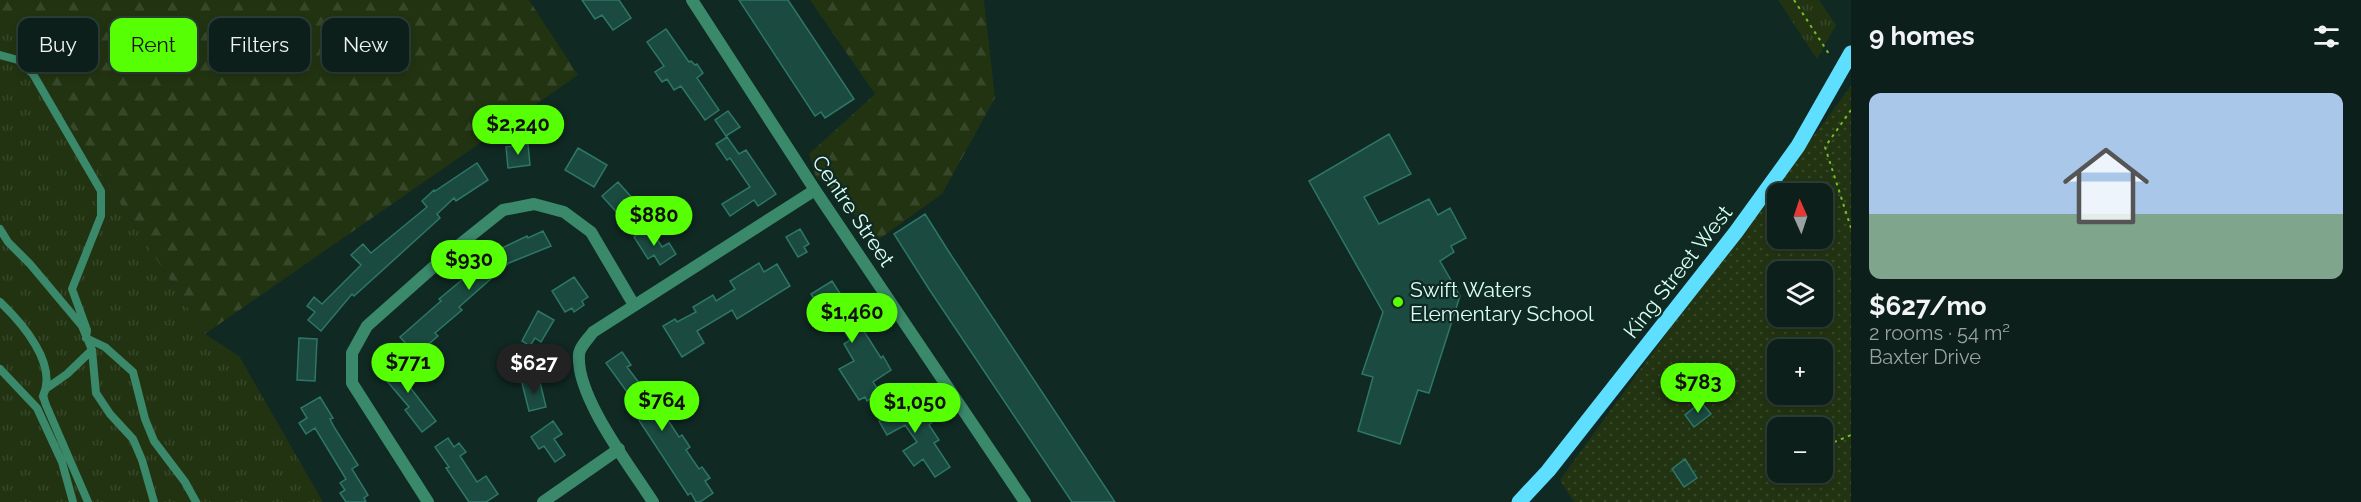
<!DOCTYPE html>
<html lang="en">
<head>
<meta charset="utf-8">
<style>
  :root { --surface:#0c1f1a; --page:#152723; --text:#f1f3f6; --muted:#9aa2a2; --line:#2c3d39; --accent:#56ff04 }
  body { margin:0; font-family:Raleway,sans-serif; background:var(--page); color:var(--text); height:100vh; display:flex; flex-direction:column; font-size:22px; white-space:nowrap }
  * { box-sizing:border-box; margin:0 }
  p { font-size:20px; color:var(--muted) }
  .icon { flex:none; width:33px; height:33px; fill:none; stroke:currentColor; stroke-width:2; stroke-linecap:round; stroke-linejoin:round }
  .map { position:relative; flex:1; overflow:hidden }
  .drawer { display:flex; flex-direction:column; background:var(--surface); width:510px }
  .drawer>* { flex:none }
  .hud { position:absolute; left:18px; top:18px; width:570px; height:54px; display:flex; gap:12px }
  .needle { width:39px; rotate:357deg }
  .fabs { position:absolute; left:1767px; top:183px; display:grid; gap:12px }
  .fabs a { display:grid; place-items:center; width:66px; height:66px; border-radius:12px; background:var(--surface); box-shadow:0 3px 9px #0003,0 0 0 2px var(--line); font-size:30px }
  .price { position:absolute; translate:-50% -51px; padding:0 14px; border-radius:21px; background:var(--accent); color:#111; font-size:20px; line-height:39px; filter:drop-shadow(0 2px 3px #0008) }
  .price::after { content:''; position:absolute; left:50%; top:36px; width:18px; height:14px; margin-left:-9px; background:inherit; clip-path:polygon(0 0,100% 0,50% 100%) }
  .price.on { background:#222; color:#fff }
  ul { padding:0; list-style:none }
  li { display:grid; align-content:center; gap:12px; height:318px; padding:0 18px }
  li+li { border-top:2px solid var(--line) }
  li span { display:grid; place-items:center; height:186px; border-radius:12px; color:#555 }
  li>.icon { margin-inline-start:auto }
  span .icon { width:108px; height:108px; fill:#fffc; stroke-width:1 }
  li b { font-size:26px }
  h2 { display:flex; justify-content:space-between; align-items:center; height:72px; padding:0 18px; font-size:26px }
  .tag { padding:0 21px; border-radius:12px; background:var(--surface); box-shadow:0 3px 9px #0003,0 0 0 2px var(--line); font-size:21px; line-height:54px }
  .tag.on { background:var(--accent); color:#111 }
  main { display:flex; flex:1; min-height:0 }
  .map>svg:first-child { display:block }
</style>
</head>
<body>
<main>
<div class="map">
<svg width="1851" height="502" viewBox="0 0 1851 502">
  <defs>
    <pattern id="grass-tufts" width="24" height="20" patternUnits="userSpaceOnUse" patternTransform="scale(1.5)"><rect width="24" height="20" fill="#223312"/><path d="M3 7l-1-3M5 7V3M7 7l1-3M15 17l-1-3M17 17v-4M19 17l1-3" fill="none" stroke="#374729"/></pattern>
    <pattern id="forest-firs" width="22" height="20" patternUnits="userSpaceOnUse" patternTransform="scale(1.5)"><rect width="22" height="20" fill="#223312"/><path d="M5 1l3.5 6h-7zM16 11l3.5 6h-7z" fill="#374729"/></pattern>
    <pattern id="park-dots" width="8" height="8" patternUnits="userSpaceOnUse" patternTransform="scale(1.5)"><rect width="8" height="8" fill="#223312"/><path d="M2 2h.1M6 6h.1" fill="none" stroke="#374729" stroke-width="1.8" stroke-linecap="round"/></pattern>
  </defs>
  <rect width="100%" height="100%" fill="#102923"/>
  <path fill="url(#grass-tufts)" d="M1778 0H1819L1836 25 1817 59Z
    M0 18 205 334 239 356 323 502H0Z"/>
  <path fill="url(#forest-firs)" d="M0 0H529L578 75 205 334 0 18Z
    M810 0H984L995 98 942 194 875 242 839 195 816 177 809 154 875 94Z"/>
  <path fill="url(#park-dots)" fill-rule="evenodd" d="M1851 86V502H1574L1560 480 1690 301ZM1778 194H1822V238H1778ZM1778 272H1822V316H1778ZM1778 350H1822V394H1778ZM1778 428H1822V472H1778Z"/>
  <path fill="#1b4a40" stroke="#2d7766" stroke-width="1.5" d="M582 0H619L631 18 613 30 602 15 595 19Z
    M739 0H788L854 99 825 118 821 112 815 116Z
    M666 29 689 62 691 61 695 65 697 64 703 73 697 78 719 110 705 120 681 86 674 90 667 79 662 82 655 72 664 66 647 42Z
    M728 111 740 127 726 136 715 120Z
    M1389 134 1411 174 1364 197 1379 224 1429 199 1438 215 1450 208 1466 238 1451 246 1454 252 1440 261 1460 296 1429 393 1418 390 1400 444 1358 431 1373 377 1362 374 1383 312 1309 181Z
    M727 137 739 154 746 150 776 194 758 206 754 200 730 216 722 204 750 187 730 158 727 160 716 144Z
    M528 144 530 165 508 168 506 147Z
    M578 148 607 165 594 187 565 170Z
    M477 163 488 180 456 201 454 198 437 214 440 218 354 296 352 294 321 331 308 320 315 312 307 306 314 297 322 304 361 265 351 255 363 244 371 253 427 207 422 201 434 190 435 191Z
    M618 182 641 208 631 216 626 211 620 216 602 196Z
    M925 214 949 252 1115 502H1072L929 289 894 234Z
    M649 227 662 247 669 243 676 254 660 265 654 255 648 259 634 237Z
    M800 229 809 244 804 247 807 252 798 257 786 237Z
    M543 231 551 246 509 263 459 307 462 310 435 333 438 336 416 355 400 337 441 301 439 299 498 250 527 236 528 238Z
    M759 263 764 272 777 264 790 286 737 319 732 310 697 331 704 343 682 357 663 326 675 319 677 322 696 312 693 307 713 295 716 301 735 289 730 281Z
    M574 277 588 297 582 301 584 305 574 312 572 308 565 312 552 291Z
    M832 281 881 358 883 356 891 370 873 382 880 393 867 401 865 397 859 400 839 369 854 361 844 344 850 340 834 314 815 325 809 317 821 310 811 294Z
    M538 311 554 320 541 342 535 338 530 346 522 341Z
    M299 338 317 339 315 381 297 380Z
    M622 352 631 365 627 367 643 388 646 387 679 437 682 435 690 447 686 450 699 469 702 467 710 478 705 481 713 493 700 502H696L691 493 688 495 625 399 630 396 606 363Z
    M402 358 411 369 406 373 414 383 409 386 436 421 422 432 405 410 409 407 381 374Z
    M539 378 546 407 529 411 522 383Z
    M902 391 918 417 925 412 932 422 929 425 939 440 934 443 950 467 935 477 923 459 914 466 903 451 917 442 905 425 887 435 879 421 893 413 885 401Z
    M320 397 333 418 330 419 334 427 358 465 352 469 368 495 364 498 366 502H346L340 493 345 490 340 483 346 479 329 451 315 428 306 434 299 423 307 418 301 408Z
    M1701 402 1711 414 1694 427 1685 415Z
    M553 421 562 434 554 439 565 455 555 462 544 446 539 449 531 437Z
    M448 438 454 447 459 443 466 452 460 456 477 482 486 476 498 494 486 502H469L446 468 449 467 435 447Z
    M1685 459 1697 478 1684 487 1672 469Z"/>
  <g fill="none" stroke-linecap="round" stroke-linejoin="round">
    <path stroke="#74bd2e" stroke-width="2" stroke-dasharray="3 4.5" stroke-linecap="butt" d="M1794 0 1829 54
      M1851 110 1825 147 1851 228
      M1814 427 1815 428
      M1822 435 1832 443 1851 435"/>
    <path stroke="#3a896a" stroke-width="8" d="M0 55 18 60 33 74 101 191V216L72 289 87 330 86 338
      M0 229 8 242 30 264 82 326 92 350 96 393 110 414 133 439 142 460 154 502
      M0 302C22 323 58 364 43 396L46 405 88 502
      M86 338 105 347 133 372 145 419 154 441 185 482 196 502
      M0 369 37 408 62 462 73 502
      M47 388 67 374 92 350"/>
    <path stroke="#3a896a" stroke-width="12" d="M692 0 815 190 1025 502
      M428 502 352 383V353L367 326 448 254 503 210 534 204 564 212 591 232 634 305
      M543 502 619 449
      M653 502C630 466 576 397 579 355 579 347 589 338 593 332L815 190"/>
    <path stroke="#5fdfff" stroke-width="15" d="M1519 502 1548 471 1736 232 1798 146 1851 53"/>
  </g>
  <circle fill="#56ff04" stroke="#102923" stroke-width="2" cx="1398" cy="302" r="6"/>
  <g text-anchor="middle" stroke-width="4.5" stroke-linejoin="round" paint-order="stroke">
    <g font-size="21" fill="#d8fff3" stroke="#102923">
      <text transform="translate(853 211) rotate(56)" y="7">Centre Street</text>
      <text transform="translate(1678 272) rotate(-52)" y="7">King Street West</text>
    </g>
    <g font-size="21" fill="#d8fff3" stroke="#102923" text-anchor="start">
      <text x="1410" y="297">Swift Waters<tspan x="1410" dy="24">Elementary School</tspan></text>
    </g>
  </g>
</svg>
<div class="fabs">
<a><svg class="needle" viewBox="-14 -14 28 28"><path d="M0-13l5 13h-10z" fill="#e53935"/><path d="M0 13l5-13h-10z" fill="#9aa2a2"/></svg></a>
<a><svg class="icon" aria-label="layers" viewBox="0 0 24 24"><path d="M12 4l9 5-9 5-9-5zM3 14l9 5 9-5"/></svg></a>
<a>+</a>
<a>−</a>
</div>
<b class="price" style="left:518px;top:156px">$2,240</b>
<b class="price" style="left:654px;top:247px">$880</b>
<b class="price" style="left:469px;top:291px">$930</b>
<b class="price" style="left:852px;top:344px">$1,460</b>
<b class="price" style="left:408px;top:394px">$771</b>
<b class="price on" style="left:534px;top:395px">$627</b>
<b class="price" style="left:1698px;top:414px">$783</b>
<b class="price" style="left:662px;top:432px">$764</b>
<b class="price" style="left:915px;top:434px">$1,050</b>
<div class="hud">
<a class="tag">Buy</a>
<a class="tag on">Rent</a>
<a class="tag">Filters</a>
<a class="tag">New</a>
</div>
</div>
<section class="drawer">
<h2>9 homes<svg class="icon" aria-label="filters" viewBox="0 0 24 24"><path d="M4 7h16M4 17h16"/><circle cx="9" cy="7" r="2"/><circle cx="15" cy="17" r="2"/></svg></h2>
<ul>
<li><span style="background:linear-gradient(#a9c7e8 65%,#7fa58c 0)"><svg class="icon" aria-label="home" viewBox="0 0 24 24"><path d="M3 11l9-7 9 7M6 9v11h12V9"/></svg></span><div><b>$627/mo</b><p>2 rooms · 54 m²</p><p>Baxter Drive</p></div></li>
</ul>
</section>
</main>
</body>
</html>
